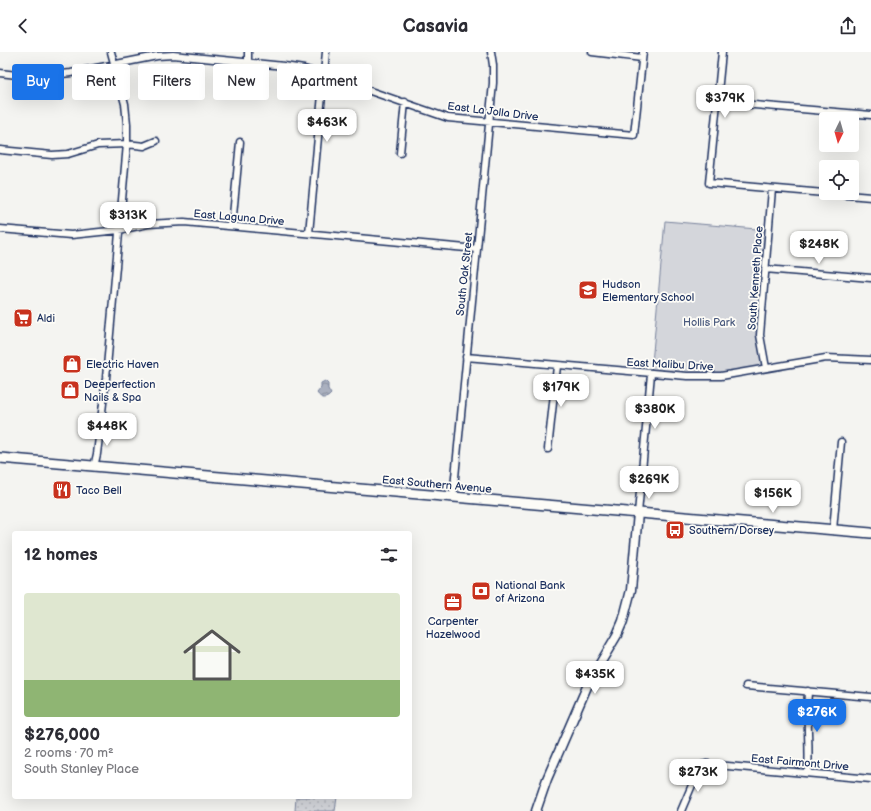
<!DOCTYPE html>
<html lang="en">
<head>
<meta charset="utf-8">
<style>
  :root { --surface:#fff; --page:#f2f2f3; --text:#2b2b33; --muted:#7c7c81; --line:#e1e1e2; --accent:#1a73e8 }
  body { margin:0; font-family:"Balsamiq Sans",sans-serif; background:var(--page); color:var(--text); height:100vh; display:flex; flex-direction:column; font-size:15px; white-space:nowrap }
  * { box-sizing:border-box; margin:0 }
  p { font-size:13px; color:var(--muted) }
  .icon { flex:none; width:22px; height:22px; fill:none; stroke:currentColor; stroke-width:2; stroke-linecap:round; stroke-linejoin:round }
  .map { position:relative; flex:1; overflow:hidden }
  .details { position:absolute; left:12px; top:479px; width:400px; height:268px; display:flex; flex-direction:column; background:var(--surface); border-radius:4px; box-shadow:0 4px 16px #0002 }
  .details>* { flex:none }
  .guide { position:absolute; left:12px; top:12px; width:400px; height:36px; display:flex; gap:8px }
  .needle { width:26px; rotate:185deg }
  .fabs { position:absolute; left:819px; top:60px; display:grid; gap:8px }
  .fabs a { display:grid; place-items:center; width:40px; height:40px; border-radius:4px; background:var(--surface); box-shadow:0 4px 16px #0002; font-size:20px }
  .price { position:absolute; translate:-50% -34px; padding:0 9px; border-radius:8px; background:#fff; color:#222; font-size:13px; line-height:26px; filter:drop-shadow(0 1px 2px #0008) }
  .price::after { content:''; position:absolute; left:50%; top:24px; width:12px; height:9px; margin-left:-6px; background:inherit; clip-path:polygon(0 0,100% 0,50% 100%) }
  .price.active { background:var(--accent); color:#fff }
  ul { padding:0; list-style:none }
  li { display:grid; align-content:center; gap:8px; height:212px; padding:0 12px }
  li+li { border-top:1px solid var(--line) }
  li span { display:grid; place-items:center; height:124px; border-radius:4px; color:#555 }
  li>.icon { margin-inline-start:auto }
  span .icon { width:72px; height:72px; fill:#fffc; stroke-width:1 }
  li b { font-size:17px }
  h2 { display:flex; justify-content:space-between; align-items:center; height:48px; padding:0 12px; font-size:17px }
  .tag { padding:0 14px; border-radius:4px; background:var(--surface); box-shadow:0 4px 16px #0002; font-size:14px; line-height:36px }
  .tag.active { background:var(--accent); color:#fff }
  header { display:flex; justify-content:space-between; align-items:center; height:52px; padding:0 12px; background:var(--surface); font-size:18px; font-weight:700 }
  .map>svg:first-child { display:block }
</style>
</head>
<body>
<header><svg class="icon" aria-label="back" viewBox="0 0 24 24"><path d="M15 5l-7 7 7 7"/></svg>Casavia<svg class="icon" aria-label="share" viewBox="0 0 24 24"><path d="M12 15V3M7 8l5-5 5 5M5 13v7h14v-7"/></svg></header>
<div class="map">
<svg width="871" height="759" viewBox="0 0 871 759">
  <defs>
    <pattern id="grass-dots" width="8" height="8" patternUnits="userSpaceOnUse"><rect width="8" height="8" fill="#d4d6db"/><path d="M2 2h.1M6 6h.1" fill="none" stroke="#b5b8be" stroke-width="1.8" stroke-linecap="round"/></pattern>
    <pattern id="water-waves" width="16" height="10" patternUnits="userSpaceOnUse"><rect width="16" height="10" fill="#aab0bf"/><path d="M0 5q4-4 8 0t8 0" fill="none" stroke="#8a909e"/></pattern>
  </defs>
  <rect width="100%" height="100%" fill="#f4f4f1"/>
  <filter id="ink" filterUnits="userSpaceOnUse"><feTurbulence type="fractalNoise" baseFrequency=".025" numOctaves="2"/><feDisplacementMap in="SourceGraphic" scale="8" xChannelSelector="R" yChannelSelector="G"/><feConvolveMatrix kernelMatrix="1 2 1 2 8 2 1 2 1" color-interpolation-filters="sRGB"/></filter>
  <g filter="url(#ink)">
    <path fill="url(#grass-dots)" stroke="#78829c" d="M296 745H337L335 759H295Z"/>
    <path fill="#d4d6db" stroke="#78829c" d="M665 169 768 178 760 283 766 316 721 324 651 322Z"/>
    <path fill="url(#water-waves)" stroke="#717c98" d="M325 329 328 332V337L331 342C326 348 321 347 317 341L321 336V331Z"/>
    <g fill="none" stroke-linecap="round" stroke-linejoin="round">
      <g stroke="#1b2f5e" stroke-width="9">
        <path id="minor" d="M592 0 642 6
          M722 0 709 131 871 145
          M248 11V0
          M0 21 34 25 71 21 157 4 173 3 284 14 304 17 324 23 448 66 634 83 643 0
          M718 50 871 63
          M0 98 52 103 68 102 98 93 127 92 144 94 156 89
          M400 101 405 50
          M232 174 240 90
          M0 177 71 183 119 178 148 172 184 170 477 197
          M309 181 326 0
          M765 217 871 226
          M466 305 687 324H721L826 306 871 308
          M766 316 760 283 772 137
          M548 397 557 314
          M94 415 97 402 106 326 127 92V72L125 52 111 0
          M453 446 493 31V13L491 0
          M638 461 651 322
          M833 478 841 390
          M746 634 871 645
          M808 721C810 693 806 667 808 639
          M681 759 698 719 702 713 706 712 871 727"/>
      </g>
      <g stroke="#1b2f5e" stroke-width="11">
        <path id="tertiary" d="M536 759 547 727 589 630 617 583 623 569 631 538 638 461"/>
      </g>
      <g stroke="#1b2f5e" stroke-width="12">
        <path id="secondary" d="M0 406 871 481"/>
      </g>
      <use href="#minor" stroke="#fdfcf7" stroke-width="6"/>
      <use href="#tertiary" stroke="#fdfcf7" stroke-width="8"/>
      <use href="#secondary" stroke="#fdfcf7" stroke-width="9"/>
    </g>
  </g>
  <defs>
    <g id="school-square" transform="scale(1)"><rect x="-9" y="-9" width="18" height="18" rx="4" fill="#c8321e" stroke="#fdfcf7"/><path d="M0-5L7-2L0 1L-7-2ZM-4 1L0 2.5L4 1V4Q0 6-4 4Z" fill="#fff"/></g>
    <g id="supermarket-square" transform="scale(1)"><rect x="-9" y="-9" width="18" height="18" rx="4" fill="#c8321e" stroke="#fdfcf7"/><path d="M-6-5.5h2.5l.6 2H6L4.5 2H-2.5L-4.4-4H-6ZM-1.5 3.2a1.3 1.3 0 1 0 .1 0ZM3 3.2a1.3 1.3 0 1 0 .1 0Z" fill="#fff"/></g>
    <g id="shop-square" transform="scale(1)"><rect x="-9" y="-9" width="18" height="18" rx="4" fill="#c8321e" stroke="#fdfcf7"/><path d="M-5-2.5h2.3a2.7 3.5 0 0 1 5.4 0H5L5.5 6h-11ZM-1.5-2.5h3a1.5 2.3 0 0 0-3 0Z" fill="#fff"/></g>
    <g id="restaurant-square" transform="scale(1)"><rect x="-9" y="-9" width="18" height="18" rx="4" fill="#c8321e" stroke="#fdfcf7"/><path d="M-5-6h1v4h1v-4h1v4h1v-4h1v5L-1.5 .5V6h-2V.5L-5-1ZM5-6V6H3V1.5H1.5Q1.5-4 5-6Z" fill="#fff"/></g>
    <g id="bus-square" transform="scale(1)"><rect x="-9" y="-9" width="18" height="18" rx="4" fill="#c8321e" stroke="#fdfcf7"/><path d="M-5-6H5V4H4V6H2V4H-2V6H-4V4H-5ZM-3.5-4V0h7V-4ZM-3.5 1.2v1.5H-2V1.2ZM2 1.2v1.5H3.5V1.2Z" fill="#fff"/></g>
    <g id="bank-square" transform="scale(1)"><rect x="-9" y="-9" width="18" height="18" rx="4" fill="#c8321e" stroke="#fdfcf7"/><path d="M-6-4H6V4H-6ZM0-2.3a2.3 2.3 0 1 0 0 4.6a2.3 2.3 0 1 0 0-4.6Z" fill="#fff"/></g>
    <g id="office-square" transform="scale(1)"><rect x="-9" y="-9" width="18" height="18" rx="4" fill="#c8321e" stroke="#fdfcf7"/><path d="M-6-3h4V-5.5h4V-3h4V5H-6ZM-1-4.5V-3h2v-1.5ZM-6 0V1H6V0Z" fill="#fff"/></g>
  </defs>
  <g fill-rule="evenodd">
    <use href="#school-square" x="588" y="238"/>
    <use href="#supermarket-square" x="23" y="266"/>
    <use href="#shop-square" x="72" y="312"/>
    <use href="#shop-square" x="70" y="338"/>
    <use href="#restaurant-square" x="62" y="438"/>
    <use href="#bus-square" x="675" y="478"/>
    <use href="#bank-square" x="481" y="539"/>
    <use href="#office-square" x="453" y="550"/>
  </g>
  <g text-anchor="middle" stroke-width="3.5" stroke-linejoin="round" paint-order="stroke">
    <g font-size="11" fill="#1b2f5e" stroke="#fdfcf7">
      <text transform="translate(493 59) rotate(7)" y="4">East La Jolla Drive</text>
      <text transform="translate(239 165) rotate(5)" y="4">East Laguna Drive</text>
      <text transform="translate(464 222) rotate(-84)" y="4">South Oak Street</text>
      <text transform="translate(755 226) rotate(-86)" y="4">South Kenneth Place</text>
      <text transform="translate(670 312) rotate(3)" y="4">East Malibu Drive</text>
      <text transform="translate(437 432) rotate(5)" y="4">East Southern Avenue</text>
      <text transform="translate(800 710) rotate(5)" y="4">East Fairmont Drive</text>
    </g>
    <g font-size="11" fill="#1b2f5e" stroke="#fdfcf7" text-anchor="start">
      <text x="602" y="236">Hudson<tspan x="602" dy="13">Elementary School</tspan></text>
      <text x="37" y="270">Aldi</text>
      <text x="86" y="316">Electric Haven</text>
      <text x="84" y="336">Deeperfection<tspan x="84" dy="13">Nails &amp; Spa</tspan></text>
      <text x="76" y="442">Taco Bell</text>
      <text x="689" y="482">Southern/Dorsey</text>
      <text x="495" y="537">National Bank<tspan x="495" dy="13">of Arizona</tspan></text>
      <text x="453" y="573" text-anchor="middle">Carpenter<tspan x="453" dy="13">Hazelwood</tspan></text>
    </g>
    <g font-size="11" fill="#49597d" stroke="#fdfcf7">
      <text x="709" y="274">Hollis Park</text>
    </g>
  </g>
</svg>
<div class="fabs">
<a><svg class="needle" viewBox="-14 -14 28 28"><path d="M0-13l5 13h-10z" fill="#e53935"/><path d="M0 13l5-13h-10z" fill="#7c7c81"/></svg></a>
<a><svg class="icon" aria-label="locate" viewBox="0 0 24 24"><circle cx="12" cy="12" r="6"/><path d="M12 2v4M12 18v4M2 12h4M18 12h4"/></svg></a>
</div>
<b class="price" style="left:725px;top:67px">$379K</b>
<b class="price" style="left:327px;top:91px">$463K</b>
<b class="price" style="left:128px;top:184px">$313K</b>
<b class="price" style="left:819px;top:213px">$248K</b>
<b class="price" style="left:561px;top:356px">$179K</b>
<b class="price" style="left:655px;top:378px">$380K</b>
<b class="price" style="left:107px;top:395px">$448K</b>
<b class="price" style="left:649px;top:448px">$269K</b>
<b class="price" style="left:773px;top:462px">$156K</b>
<b class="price" style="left:595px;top:643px">$435K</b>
<b class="price active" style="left:817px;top:681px">$276K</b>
<b class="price" style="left:698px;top:741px">$273K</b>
<div class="guide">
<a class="tag active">Buy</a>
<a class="tag">Rent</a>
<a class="tag">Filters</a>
<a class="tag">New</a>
<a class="tag">Apartment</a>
</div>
<section class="details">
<h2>12 homes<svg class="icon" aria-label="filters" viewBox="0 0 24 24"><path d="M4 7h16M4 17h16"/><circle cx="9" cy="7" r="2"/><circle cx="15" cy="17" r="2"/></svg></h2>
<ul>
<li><span style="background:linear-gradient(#dfe7d0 70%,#8fb573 0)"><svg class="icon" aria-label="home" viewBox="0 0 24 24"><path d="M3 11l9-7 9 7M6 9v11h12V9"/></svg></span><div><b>$276,000</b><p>2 rooms · 70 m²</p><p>South Stanley Place</p></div></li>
</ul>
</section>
</div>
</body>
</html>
